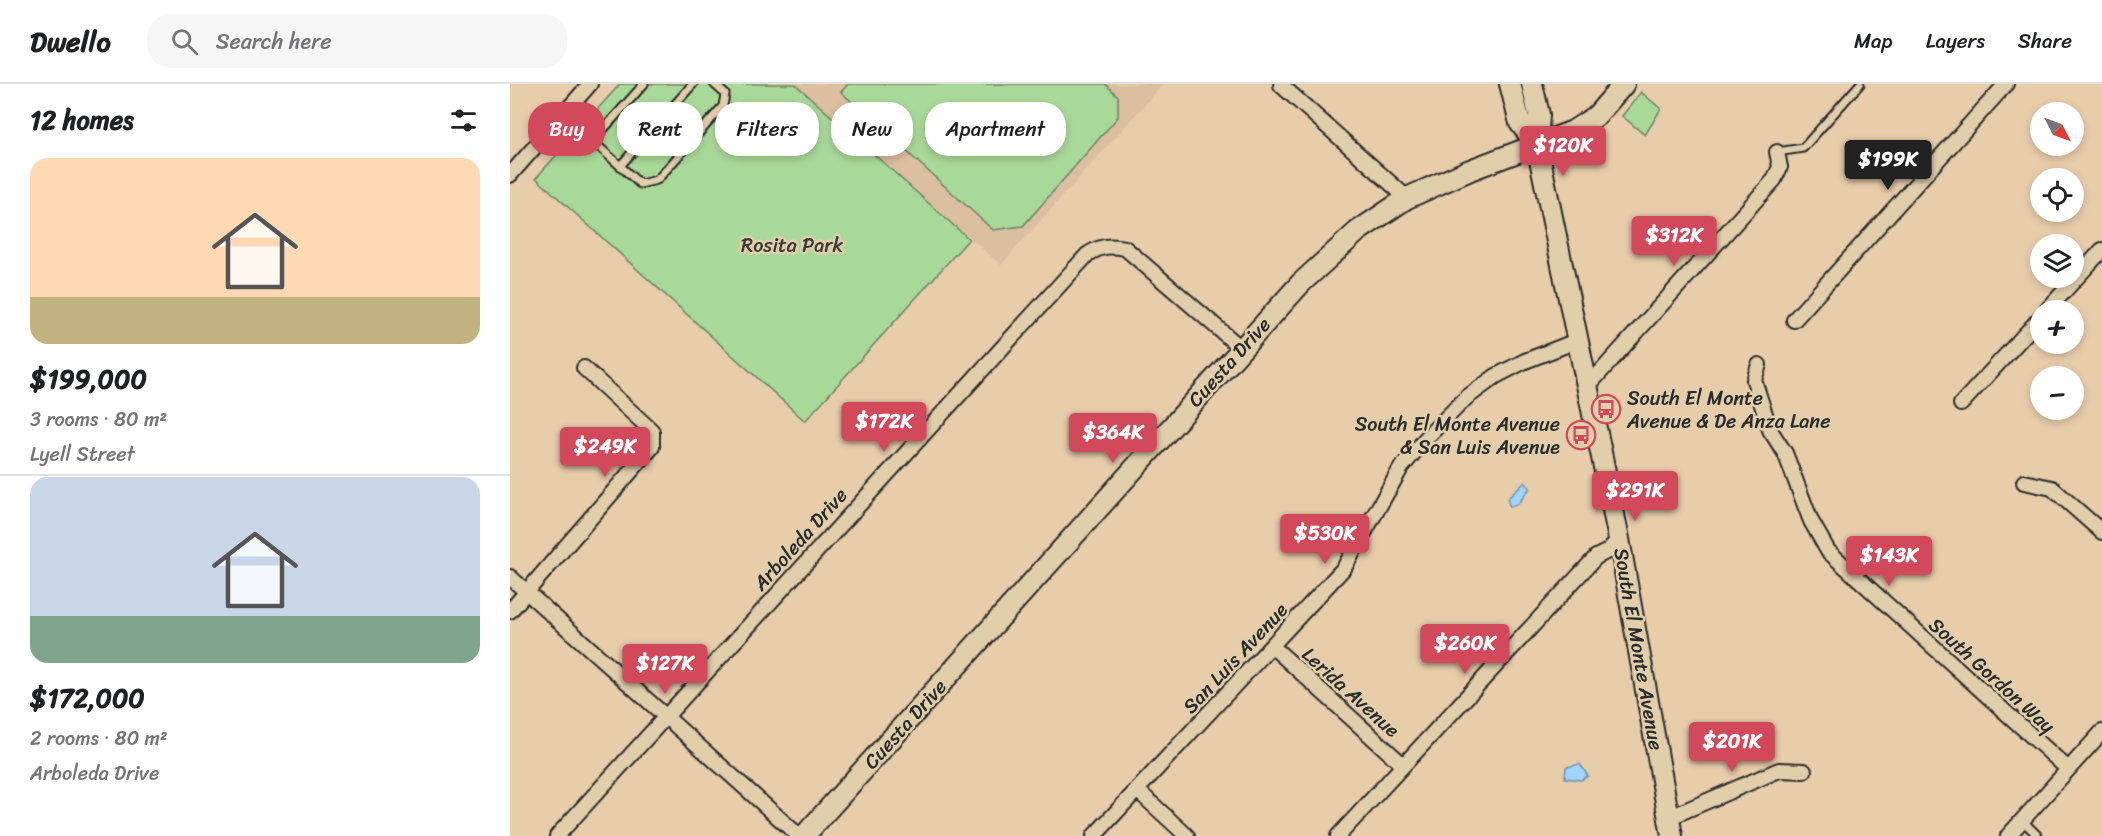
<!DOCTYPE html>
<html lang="en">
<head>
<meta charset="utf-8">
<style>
  :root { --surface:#fff; --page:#f6f6f6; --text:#202124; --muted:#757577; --line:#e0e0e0; --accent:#d1495b }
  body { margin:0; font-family:Sriracha,sans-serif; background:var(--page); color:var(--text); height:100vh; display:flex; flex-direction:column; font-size:22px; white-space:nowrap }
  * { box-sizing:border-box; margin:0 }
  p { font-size:20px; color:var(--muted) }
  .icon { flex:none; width:33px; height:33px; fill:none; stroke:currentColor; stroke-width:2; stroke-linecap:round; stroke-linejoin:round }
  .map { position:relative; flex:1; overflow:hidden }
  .panel { display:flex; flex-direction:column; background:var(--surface); width:510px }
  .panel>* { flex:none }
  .guide { position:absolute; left:18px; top:18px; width:570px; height:54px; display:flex; gap:12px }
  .needle { width:39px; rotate:132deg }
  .buttons { position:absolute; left:1520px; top:18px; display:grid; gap:12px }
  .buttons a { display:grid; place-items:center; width:54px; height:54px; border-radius:50%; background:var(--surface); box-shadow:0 3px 9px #0003; font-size:30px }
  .price { position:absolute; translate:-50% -51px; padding:0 14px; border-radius:6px; background:var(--accent); color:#fff; font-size:20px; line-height:39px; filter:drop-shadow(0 2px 3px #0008) }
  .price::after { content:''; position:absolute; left:50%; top:36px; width:18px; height:14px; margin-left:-9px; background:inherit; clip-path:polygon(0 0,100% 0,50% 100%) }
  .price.active { background:#222; color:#fff }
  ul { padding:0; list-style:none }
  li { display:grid; align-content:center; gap:12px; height:318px; padding:0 30px }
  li+li { border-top:2px solid var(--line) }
  li span { display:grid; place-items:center; height:186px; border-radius:18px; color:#555 }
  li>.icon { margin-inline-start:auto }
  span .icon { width:108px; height:108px; fill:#fffc; stroke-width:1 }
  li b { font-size:26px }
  h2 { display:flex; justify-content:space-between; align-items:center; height:72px; padding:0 30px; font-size:26px }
  .tag { padding:0 21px; border-radius:24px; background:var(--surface); box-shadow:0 3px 9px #0003; font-size:21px; line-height:54px }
  .tag.active { background:var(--accent); color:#fff }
  header { display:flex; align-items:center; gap:36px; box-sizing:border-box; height:84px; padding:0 30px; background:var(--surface); border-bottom:2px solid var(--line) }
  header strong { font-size:28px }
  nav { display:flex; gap:33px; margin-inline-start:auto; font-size:21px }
  .search { width:420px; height:54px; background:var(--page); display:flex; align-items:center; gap:15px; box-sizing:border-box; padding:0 21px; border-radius:24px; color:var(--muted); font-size:22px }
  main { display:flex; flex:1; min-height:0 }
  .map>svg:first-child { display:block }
</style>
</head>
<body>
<header>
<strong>Dwello</strong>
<div class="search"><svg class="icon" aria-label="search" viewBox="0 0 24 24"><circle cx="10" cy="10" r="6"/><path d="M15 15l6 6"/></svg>Search here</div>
<nav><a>Map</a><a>Layers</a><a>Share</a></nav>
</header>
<main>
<section class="panel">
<h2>12 homes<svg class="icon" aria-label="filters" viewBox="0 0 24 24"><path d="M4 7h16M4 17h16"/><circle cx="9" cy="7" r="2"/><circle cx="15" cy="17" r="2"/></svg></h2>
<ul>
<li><span style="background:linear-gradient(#ffd9b3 75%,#c2b280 0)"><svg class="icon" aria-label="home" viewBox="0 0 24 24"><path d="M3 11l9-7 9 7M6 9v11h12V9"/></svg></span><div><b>$199,000</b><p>3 rooms · 80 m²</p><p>Lyell Street</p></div></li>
<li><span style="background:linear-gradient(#c9d6e8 75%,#7fa58c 0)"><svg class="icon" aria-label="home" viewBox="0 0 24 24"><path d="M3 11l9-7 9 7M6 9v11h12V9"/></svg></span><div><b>$172,000</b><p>2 rooms · 80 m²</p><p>Arboleda Drive</p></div></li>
</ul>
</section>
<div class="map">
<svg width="1592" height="752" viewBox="0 0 1592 752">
  <rect width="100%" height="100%" fill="#e8cdab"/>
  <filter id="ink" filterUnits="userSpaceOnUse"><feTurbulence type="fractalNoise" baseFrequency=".0167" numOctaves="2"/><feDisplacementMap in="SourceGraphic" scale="12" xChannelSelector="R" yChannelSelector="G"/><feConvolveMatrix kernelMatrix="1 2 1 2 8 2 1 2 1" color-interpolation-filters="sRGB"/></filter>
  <g filter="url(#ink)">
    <path fill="#dcbea0" d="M285 0H653L491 181Z"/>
    <path fill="#a9d999" stroke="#6a8262" stroke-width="1.5" d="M110 0H285L459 155 295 337 26 94Z
      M338 0H595L608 12V33L513 142 483 146 331 8Z
      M1131 8 1151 25 1135 51 1112 32Z"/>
    <path fill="#9fd5fe" stroke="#7191aa" stroke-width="1.5" d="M1015 398 1020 404 1008 420 1000 423 997 415Z
      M1070 680 1078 692 1071 696 1055 694 1056 683Z"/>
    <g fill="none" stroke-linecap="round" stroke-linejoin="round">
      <g stroke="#2b2b2b" stroke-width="11">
        <path id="lane" d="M53 30 130 100 147 96 213 22 215 10 204 0
          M83 57 134 0
          M1267 68 1293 64 1350 0
          M110 82 183 0
          M1512 736 1528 752"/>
      </g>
      <g stroke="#2b2b2b" stroke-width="18">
        <path id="street" d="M771 1 897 114
          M0 91 80 0
          M1537 226 1592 166
          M1284 236 1496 0
          M1249 281 1244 296 1260 346 1275 369 1301 437 1318 467 1558 685
          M1077 303 1264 96 1270 83 1267 68
          M1451 320 1530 234
          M1514 398 1542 404 1592 448
          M0 493 289 752
          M0 527 142 363V347L74 284
          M763 563 893 681
          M627 706 677 752
          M1158 734 1269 686 1294 687
          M47 752 577 171C590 162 599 161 615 164L732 265
          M584 752 834 484 891 384 918 352 956 314 986 292 1015 277 1069 256
          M828 752 1086 473 1098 467 1109 455
          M1498 752 1592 648"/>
      </g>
      <g stroke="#2b2b2b" stroke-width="24">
        <path id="secondary" d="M1000 0 1010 39 1027 61
          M1022 0 1029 31 1027 61 1109 455 1162 752
          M294 752 791 199 848 147 897 114 960 86 1063 47 1086 32 1114 0"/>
      </g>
      <use href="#lane" stroke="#e1cfac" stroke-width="7"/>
      <use href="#street" stroke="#e1cfac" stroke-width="14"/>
      <use href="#secondary" stroke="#e1cfac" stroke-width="20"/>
    </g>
  </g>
  <defs>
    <g id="bus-ring" transform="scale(1.5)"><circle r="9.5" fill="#e1cfac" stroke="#d1495b" stroke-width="1.5"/><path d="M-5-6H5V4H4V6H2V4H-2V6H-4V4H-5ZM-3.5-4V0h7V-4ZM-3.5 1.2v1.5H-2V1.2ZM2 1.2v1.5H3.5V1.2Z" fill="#d1495b"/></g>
  </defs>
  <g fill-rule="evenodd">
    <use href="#bus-ring" x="1096" y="325"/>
    <use href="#bus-ring" x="1071" y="351"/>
  </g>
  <g text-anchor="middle" stroke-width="5" stroke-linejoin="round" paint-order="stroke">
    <g font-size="20" fill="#383c36" stroke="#e1cfac">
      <text x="282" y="168">Rosita Park</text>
    </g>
    <g font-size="20" fill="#2b2b2b" stroke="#e1cfac">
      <text transform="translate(719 278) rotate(-48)" y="7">Cuesta Drive</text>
      <text transform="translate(290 455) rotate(-48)" y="7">Arboleda Drive</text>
      <text transform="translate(1129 565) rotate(80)" y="7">South El Monte Avenue</text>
      <text transform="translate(725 574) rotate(-47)" y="7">San Luis Avenue</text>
      <text transform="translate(1482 591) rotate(42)" y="7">South Gordon Way</text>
      <text transform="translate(841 608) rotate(42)" y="7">Lerida Avenue</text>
      <text transform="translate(395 640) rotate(-48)" y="7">Cuesta Drive</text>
    </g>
    <g font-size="20" fill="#2b2b2b" stroke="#e1cfac" text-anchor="start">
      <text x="1117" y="321">South El Monte<tspan x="1117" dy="23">Avenue &amp; De Anza Lane</tspan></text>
      <text x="1050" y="347" text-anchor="end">South El Monte Avenue<tspan x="1050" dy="23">&amp; San Luis Avenue</tspan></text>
    </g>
  </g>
</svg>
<div class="buttons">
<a><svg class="needle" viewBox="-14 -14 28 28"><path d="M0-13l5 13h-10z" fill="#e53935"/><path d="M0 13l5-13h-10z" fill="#757577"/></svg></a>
<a><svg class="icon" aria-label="locate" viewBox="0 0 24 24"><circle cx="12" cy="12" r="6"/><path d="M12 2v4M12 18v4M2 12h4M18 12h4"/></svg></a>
<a><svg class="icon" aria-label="layers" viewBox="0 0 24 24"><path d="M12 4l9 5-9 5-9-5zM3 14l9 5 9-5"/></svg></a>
<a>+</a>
<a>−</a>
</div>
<b class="price" style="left:1053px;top:93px">$120K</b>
<b class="price active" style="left:1378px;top:107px">$199K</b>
<b class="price" style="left:1164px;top:183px">$312K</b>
<b class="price" style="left:374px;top:369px">$172K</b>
<b class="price" style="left:603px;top:380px">$364K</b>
<b class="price" style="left:95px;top:394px">$249K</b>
<b class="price" style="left:1125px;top:438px">$291K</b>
<b class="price" style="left:815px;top:481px">$530K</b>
<b class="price" style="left:1379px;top:503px">$143K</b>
<b class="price" style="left:955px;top:591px">$260K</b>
<b class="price" style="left:155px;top:611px">$127K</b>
<b class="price" style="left:1222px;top:689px">$201K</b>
<div class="guide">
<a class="tag active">Buy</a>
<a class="tag">Rent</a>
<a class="tag">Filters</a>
<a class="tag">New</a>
<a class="tag">Apartment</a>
</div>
</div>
</main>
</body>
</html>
